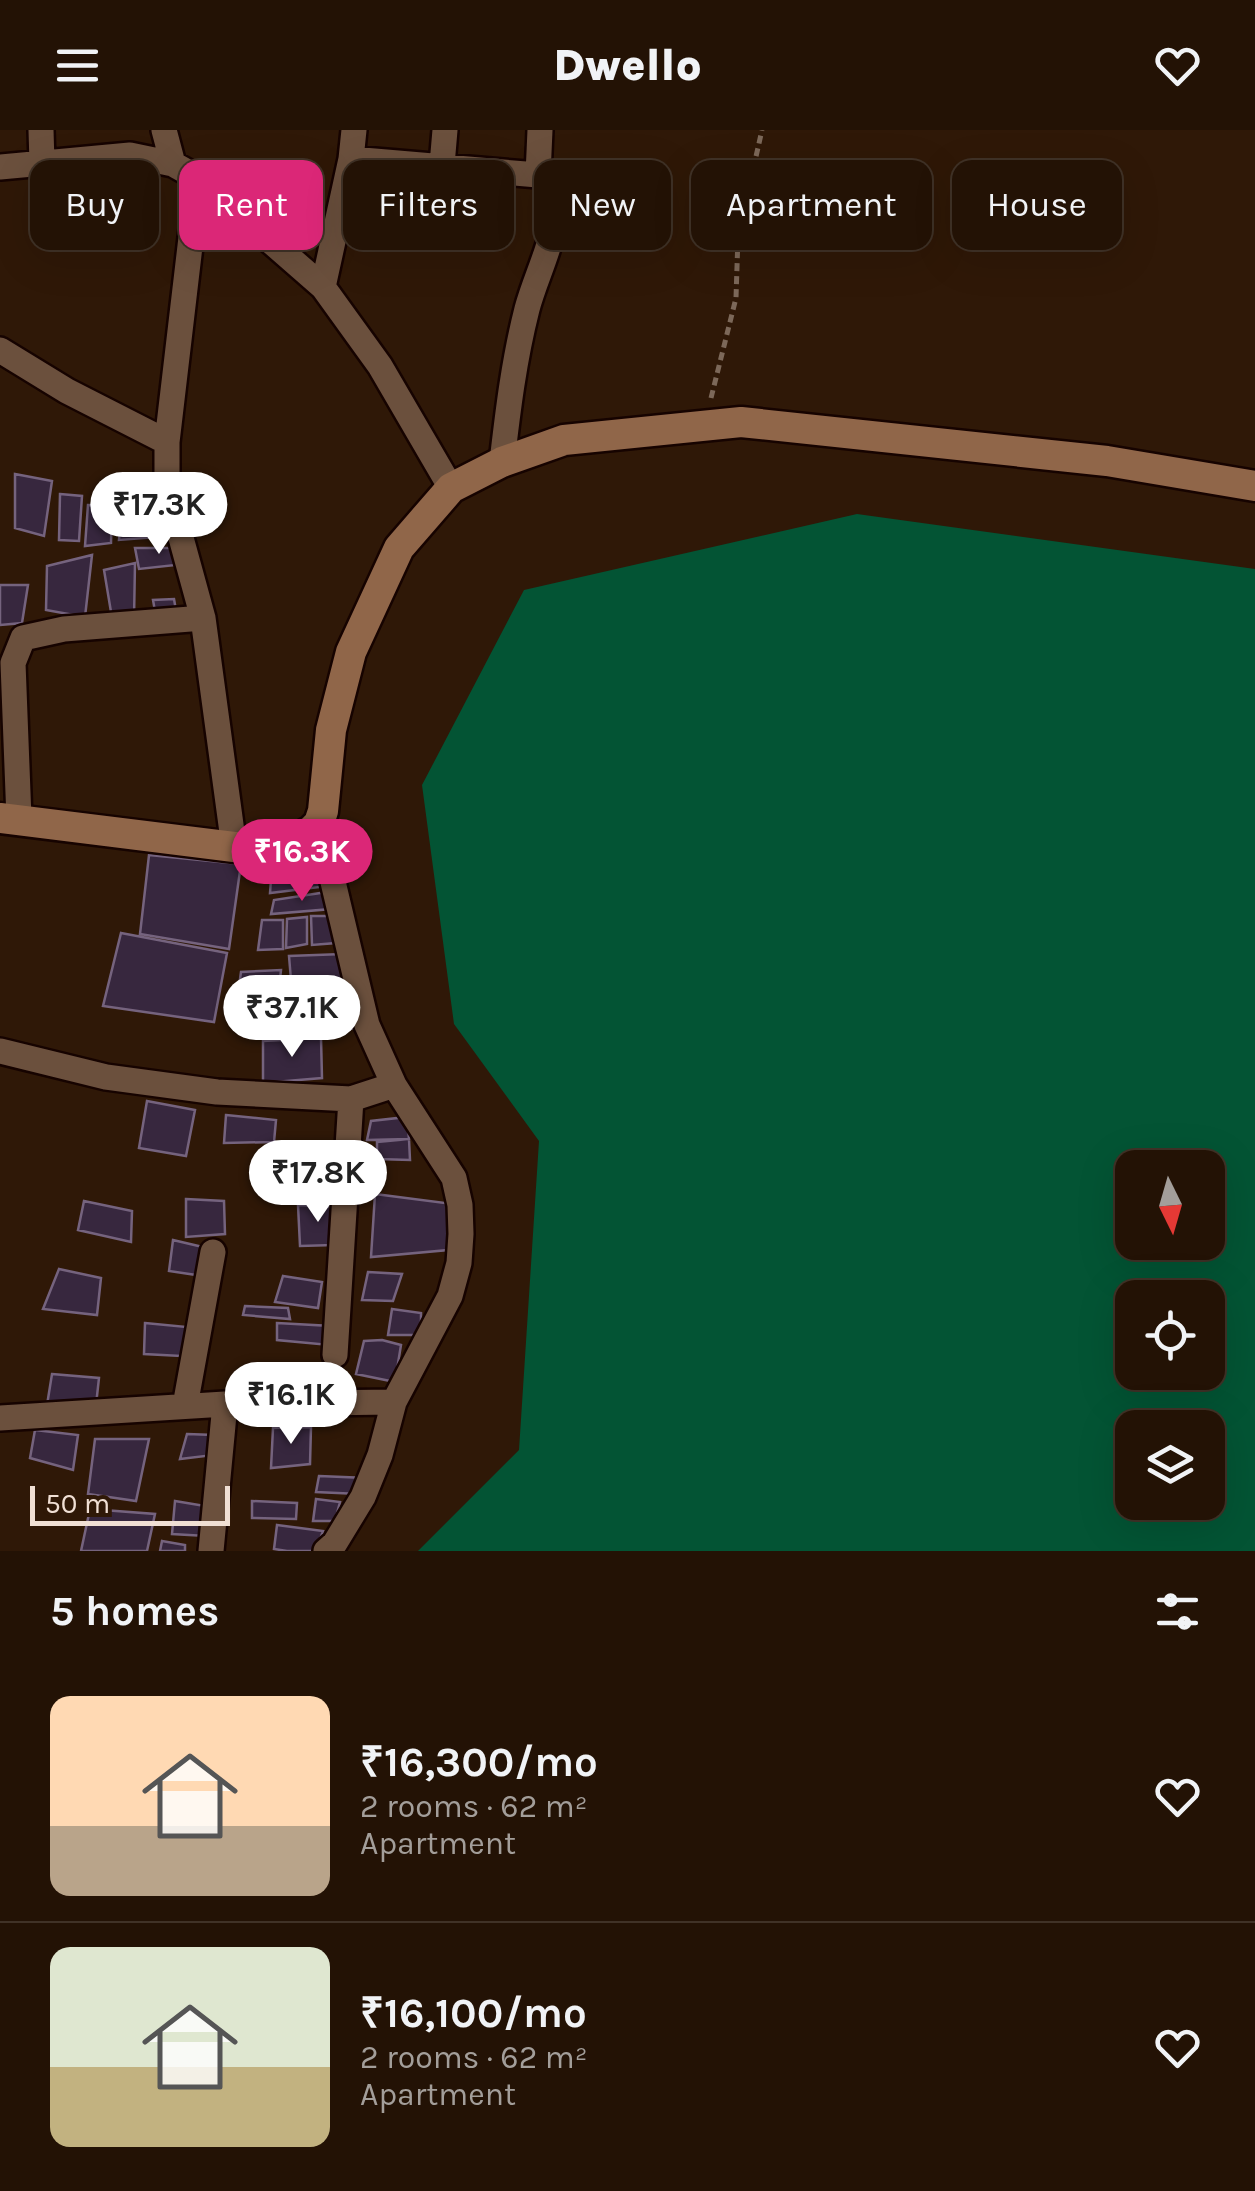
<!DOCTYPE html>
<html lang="en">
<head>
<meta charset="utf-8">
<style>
  :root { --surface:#231205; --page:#2f2013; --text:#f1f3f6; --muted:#a39e9a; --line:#403227; --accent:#db2777 }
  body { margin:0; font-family:Karla,sans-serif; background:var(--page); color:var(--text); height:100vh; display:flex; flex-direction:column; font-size:38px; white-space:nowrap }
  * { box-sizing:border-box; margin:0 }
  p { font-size:32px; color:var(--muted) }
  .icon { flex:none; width:55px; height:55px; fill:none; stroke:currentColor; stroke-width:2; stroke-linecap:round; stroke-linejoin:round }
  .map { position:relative; height:1421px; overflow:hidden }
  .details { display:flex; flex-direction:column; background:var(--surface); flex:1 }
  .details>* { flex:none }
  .banner { position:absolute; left:30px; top:30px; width:1195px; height:90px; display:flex; gap:20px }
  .needle { width:65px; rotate:175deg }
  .buttons { position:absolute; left:1115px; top:1020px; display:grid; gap:20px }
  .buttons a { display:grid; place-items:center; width:110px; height:110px; border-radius:20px; background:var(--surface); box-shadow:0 10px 40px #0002,0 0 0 2px var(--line); font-size:50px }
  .scale { position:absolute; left:30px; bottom:25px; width:200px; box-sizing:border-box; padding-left:10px; border:5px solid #f0dfd4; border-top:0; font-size:28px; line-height:35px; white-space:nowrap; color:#f0dfd4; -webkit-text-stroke:8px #2f1807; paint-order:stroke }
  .price { position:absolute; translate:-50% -85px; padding:0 22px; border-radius:35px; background:#fff; color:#222; font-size:32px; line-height:65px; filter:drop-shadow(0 2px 5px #0008) }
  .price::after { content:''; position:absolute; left:50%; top:60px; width:30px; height:22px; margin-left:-15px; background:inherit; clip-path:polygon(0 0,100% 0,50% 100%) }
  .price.current { background:var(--accent); color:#fff }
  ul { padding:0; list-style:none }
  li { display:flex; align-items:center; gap:30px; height:250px; padding:0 50px }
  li+li { border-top:2px solid var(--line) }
  li span { display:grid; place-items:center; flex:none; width:280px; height:200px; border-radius:20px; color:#555 }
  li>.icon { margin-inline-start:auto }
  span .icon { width:120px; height:120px; fill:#fffc; stroke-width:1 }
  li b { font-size:42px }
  h2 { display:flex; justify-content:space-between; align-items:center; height:120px; padding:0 50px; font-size:42px }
  .pill { padding:0 35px; border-radius:20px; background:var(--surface); box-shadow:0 10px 40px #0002,0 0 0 2px var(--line); font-size:35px; line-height:90px }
  .pill.current { background:var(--accent); color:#fff }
  header { display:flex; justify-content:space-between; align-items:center; height:130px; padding:0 50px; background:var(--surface); font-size:45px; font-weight:800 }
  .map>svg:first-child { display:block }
</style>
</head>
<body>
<header><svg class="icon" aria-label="menu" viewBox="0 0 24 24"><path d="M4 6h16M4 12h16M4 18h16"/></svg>Dwello<svg class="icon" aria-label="heart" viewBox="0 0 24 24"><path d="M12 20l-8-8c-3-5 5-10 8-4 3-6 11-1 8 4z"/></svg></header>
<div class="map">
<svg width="1255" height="1421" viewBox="0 0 1255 1421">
  <rect width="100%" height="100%" fill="#2f1807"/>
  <path fill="#035434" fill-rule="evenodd" d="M857 384 1255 439V1421H418L519 1320 539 1011 454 894 422 655 524 460ZM1132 1038H1208V1112H1132ZM1132 1168H1208V1242H1132ZM1132 1298H1208V1372H1132Z"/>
  <path fill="#37273e" stroke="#75637e" stroke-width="2.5" d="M15 344 52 351 44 406 15 398Z
    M60 364 82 366 79 411 59 410Z
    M155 370 156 407 119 410 122 372Z
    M88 375 112 376 111 413 85 416Z
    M135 418H179L185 434 139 439Z
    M92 425 85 487 46 480 47 436Z
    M135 433 134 489 112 488 104 440Z
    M0 455H28L22 493 0 495Z
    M174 469 177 486 156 487 153 470Z
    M149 725 241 734 229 819 140 804Z
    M324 730 328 756 270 763 272 736Z
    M327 762 331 779 271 784 274 770Z
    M311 786H336V813L312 815Z
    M307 787V814L286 818 287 789Z
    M262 790H283V819L258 820Z
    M121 803 227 823 214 892 103 876Z
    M343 824 350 849 291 850 289 826Z
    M281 840 278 868 237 870 241 842Z
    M351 854 362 898 289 903 290 855Z
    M279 874V900L240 903 244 876Z
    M321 908 322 948 263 953V911Z
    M147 971 195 980 186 1026 139 1018Z
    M226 985 276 990 274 1012 224 1013Z
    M407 987 409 1009 367 1010 371 991Z
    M409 1009 410 1030 377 1029V1012Z
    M286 1014 341 1018 342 1045 284 1041Z
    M375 1064 453 1074 448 1120 371 1127Z
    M186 1069 224 1071 225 1104 186 1107Z
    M84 1071 132 1081 131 1112 78 1100Z
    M298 1075 339 1077 334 1115 300 1116Z
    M173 1110 207 1118 203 1146 169 1141Z
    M59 1139 101 1148 97 1185 43 1179Z
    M368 1142 402 1144 393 1171 362 1170Z
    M283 1146 322 1152 318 1178 275 1172Z
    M245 1176 288 1178 290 1189 243 1185Z
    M392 1179 421 1183V1205H388Z
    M145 1193 187 1197 181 1226 144 1224Z
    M277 1193 331 1196 329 1215 277 1210Z
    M382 1210 401 1215 395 1252 356 1244 364 1211Z
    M52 1244 99 1248 96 1275H47Z
    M311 1297 310 1334 271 1338 273 1298Z
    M35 1300 78 1305 73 1340 30 1328Z
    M187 1304 214 1305V1325L180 1329Z
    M95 1309H149L136 1371 88 1364Z
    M319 1346 366 1348 359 1364 316 1362Z
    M316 1369 340 1372 335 1391H313Z
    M175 1371 211 1377 206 1406 172 1404Z
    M252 1371 297 1373 296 1389 252 1388Z
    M90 1379 155 1384 147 1421H81Z
    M277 1395 323 1401 316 1421H287L274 1419Z
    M162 1411 185 1415V1421H160Z"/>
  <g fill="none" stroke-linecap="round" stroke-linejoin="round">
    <g stroke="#160300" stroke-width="30">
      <path id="street" d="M41 0 42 33
        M164 0 173 34
        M351 29 538 45C549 50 554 55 555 67 558 108 537 141 527 179 514 230 508 280 502 332
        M442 35 445 0
        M0 37 130 25 173 34 198 48 323 157 380 236 451 358
        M538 45 540 0
        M198 48 167 312V345L172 375 203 488 234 717
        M323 157 351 29 354 0
        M0 220 67 261 167 312
        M19 689 13 533 23 508 64 499 203 488
        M319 693 367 895 394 955 454 1048 460 1075 461 1104 459 1133 450 1166 394 1272 380 1325 363 1367 335 1413 326 1421
        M0 921 106 947 217 962 351 969 394 955
        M335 1225 351 969
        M185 1276 213 1122
        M0 1288 225 1274 394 1272
        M211 1421 225 1274"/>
    </g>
    <g stroke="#160300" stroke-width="35">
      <path id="secondary" d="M0 688 234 717H262L291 712 311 701 319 693 323 681 331 600 351 522 399 418 451 358 502 332 564 310 741 292 1107 331 1255 356"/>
    </g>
    <path stroke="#7c6859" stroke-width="5" stroke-dasharray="8 5" stroke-linecap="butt" d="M711 268 736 168 738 106 762 0"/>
    <use href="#street" stroke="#6b503d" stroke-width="25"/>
    <use href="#secondary" stroke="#906649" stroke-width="30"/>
  </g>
</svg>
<div class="buttons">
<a><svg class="needle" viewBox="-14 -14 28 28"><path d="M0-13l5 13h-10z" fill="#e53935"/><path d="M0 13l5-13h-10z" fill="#a39e9a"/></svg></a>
<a><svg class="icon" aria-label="locate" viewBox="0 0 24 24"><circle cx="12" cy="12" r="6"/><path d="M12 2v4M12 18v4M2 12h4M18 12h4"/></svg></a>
<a><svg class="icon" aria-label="layers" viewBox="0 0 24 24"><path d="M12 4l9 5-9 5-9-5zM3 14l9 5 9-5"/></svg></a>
</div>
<div class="scale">50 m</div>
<b class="price" style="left:159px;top:427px">₹17.3K</b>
<b class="price current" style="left:302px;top:774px">₹16.3K</b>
<b class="price" style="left:292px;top:930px">₹37.1K</b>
<b class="price" style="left:318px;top:1095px">₹17.8K</b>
<b class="price" style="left:291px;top:1317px">₹16.1K</b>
<div class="banner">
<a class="pill">Buy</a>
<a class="pill current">Rent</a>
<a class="pill">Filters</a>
<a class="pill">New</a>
<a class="pill">Apartment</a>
<a class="pill">House</a>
</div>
</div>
<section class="details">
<h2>5 homes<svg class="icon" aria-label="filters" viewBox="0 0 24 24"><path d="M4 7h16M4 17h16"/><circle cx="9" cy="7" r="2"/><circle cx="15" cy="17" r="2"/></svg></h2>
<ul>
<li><span style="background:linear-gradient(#ffd9b3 65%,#b9a48a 0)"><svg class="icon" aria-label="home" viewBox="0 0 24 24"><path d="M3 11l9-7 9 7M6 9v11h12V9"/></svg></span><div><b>₹16,300/mo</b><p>2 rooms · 62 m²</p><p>Apartment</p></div><svg class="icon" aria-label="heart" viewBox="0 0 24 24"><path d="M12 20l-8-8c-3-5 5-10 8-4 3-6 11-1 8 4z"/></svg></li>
<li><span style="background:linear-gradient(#dfe7d0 60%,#c2b280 0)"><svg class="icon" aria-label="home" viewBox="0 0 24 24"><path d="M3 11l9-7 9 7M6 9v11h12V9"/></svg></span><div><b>₹16,100/mo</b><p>2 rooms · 62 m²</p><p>Apartment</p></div><svg class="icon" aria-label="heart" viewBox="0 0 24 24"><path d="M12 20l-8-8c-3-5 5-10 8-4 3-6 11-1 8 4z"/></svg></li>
</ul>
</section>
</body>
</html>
